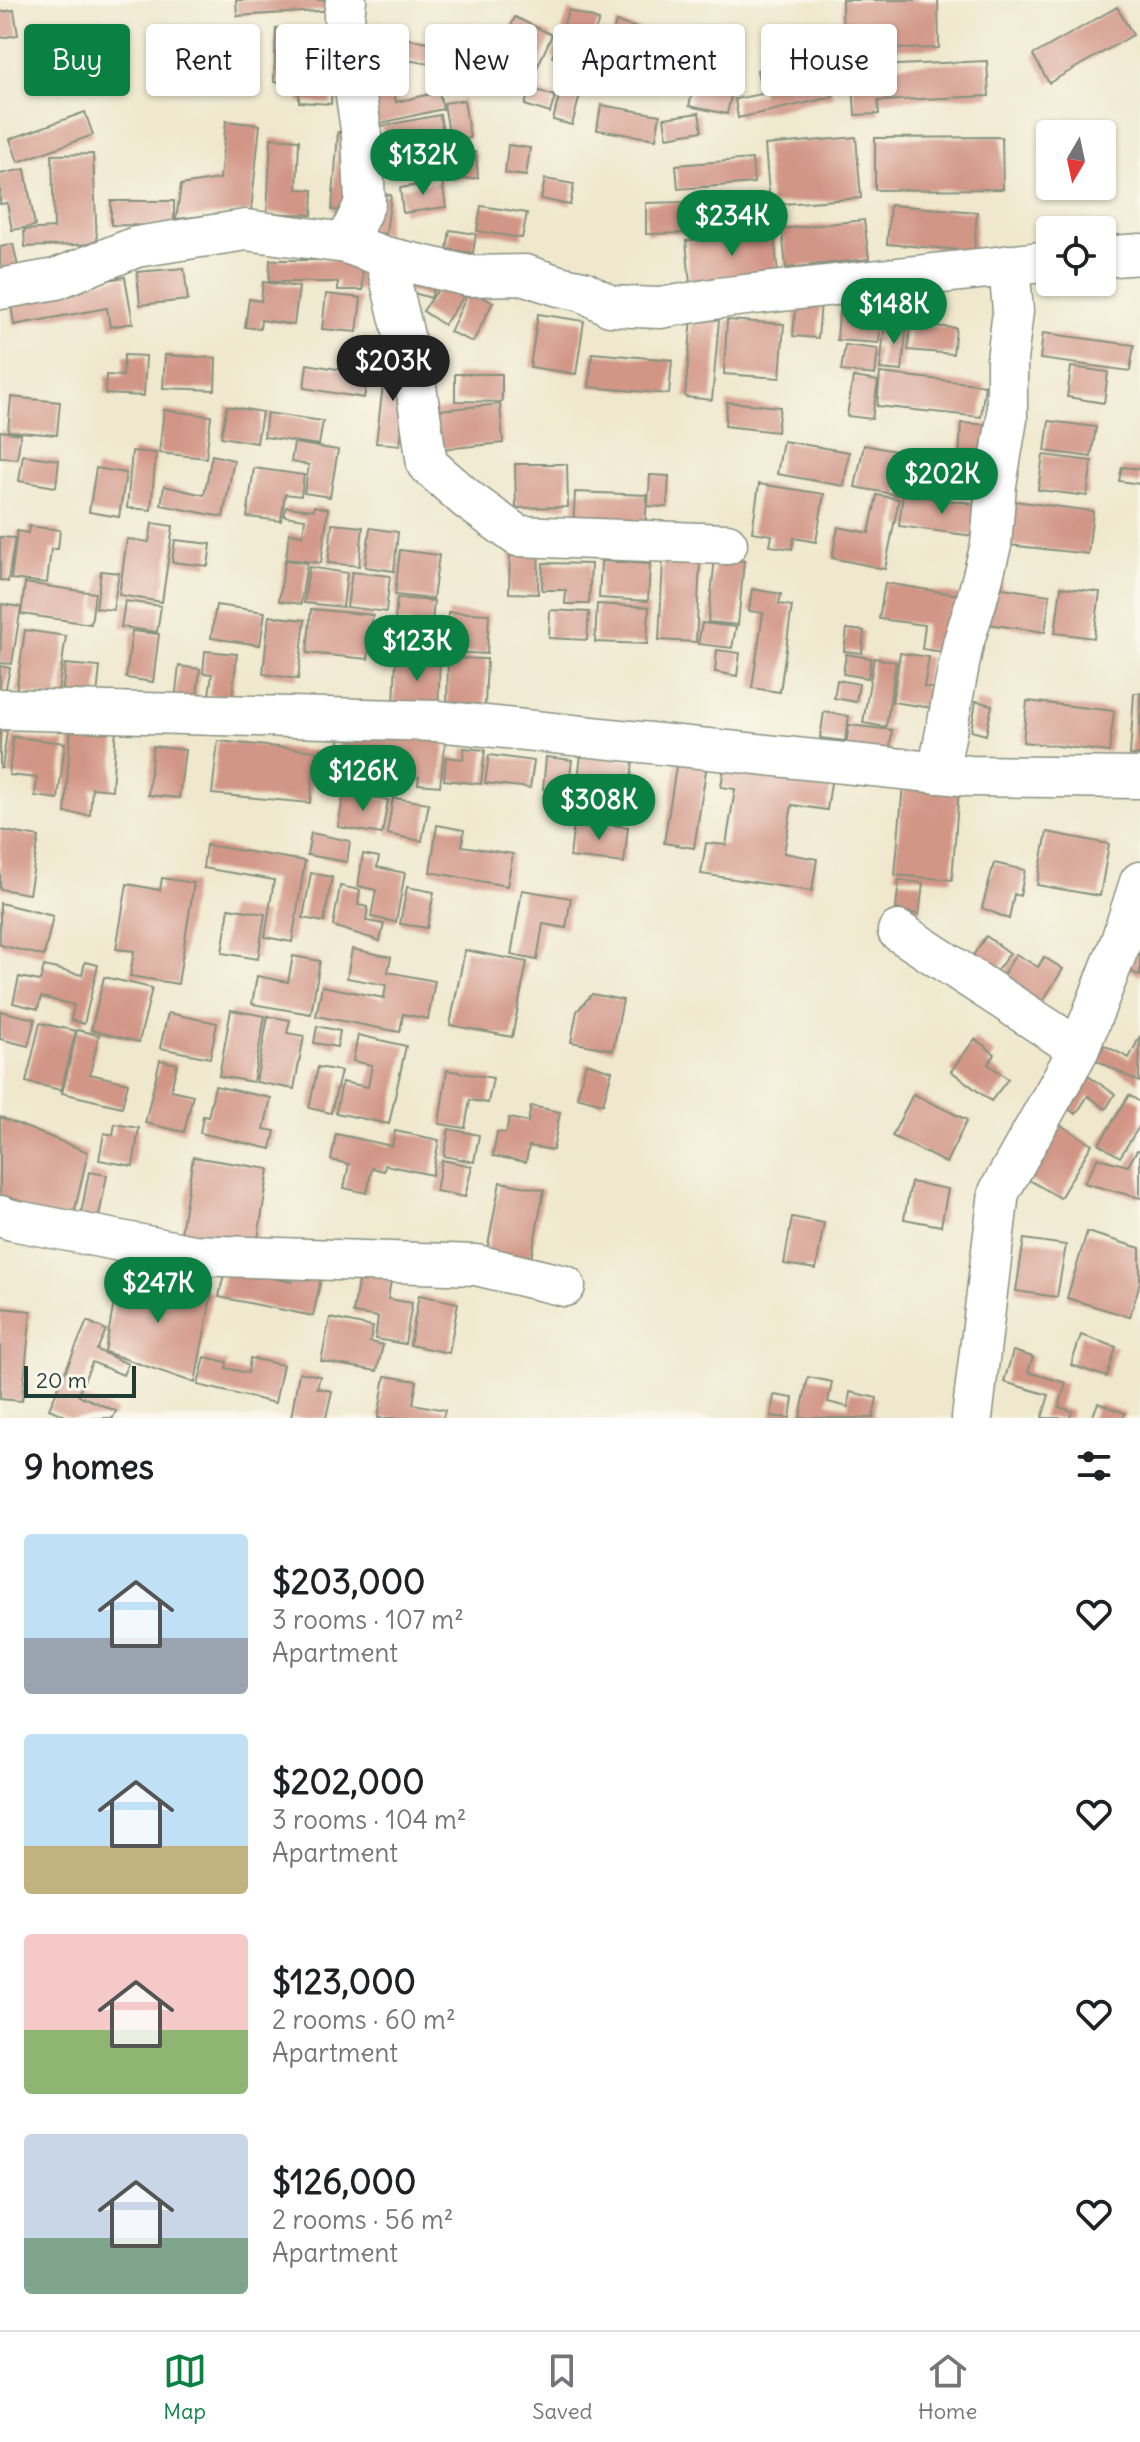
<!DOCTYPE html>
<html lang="en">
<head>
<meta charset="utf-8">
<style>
  :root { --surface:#fff; --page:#f6f6f6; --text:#202124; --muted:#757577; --line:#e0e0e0; --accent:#0b8043 }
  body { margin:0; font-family:Delius,sans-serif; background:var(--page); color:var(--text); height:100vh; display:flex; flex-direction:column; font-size:30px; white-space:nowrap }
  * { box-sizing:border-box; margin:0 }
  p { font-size:26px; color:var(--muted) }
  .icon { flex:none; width:44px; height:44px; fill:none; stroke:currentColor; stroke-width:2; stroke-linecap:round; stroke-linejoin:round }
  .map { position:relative; height:1418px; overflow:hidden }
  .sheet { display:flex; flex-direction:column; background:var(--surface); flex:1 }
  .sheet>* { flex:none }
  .top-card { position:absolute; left:24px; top:24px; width:1092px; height:72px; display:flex; gap:16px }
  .needle { width:52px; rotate:189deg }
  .tools { position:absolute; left:1036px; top:120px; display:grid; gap:16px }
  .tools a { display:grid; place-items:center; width:80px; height:80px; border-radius:8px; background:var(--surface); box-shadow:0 2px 6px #0004; font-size:40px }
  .scale { position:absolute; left:24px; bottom:20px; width:112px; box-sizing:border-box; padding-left:8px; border:4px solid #1f3d34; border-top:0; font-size:22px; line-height:28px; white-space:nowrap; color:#1f3d34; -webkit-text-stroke:6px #fbf7ec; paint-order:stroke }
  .price { position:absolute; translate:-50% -68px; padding:0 18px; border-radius:28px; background:var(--accent); color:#fff; font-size:26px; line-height:52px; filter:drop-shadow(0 2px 4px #0008) }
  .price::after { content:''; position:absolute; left:50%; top:48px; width:24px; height:18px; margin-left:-12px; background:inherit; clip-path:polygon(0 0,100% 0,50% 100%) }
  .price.current { background:#222; color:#fff }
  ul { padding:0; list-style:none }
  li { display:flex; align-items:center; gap:24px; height:200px; padding:0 24px }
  li span { display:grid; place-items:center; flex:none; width:224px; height:160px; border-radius:8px; color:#555 }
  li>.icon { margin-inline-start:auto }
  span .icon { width:96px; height:96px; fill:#fffc; stroke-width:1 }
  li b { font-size:34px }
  h2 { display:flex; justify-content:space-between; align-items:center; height:96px; padding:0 24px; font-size:34px }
  .pill { padding:0 28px; border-radius:8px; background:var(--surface); box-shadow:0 2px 6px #0004; font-size:28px; line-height:72px }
  .pill.current { background:var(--accent); color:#fff }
  .tabs { display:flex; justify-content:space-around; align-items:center; height:112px; border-top:2px solid var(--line); background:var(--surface); font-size:22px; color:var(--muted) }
  .tabs a { display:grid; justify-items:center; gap:4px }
  .tabs .current { color:var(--accent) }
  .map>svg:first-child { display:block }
</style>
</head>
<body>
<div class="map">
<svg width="1140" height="1418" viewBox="0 0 1140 1418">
  <rect width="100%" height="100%" fill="#fbf7ec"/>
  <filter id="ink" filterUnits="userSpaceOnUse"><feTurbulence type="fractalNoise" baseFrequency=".0125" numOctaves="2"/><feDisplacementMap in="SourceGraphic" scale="16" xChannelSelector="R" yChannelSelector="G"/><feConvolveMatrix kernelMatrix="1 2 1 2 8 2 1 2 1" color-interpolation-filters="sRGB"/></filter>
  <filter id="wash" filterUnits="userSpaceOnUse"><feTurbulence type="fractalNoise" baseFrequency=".006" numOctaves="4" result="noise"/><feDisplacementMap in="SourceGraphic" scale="32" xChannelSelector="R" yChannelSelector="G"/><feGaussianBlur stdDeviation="1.8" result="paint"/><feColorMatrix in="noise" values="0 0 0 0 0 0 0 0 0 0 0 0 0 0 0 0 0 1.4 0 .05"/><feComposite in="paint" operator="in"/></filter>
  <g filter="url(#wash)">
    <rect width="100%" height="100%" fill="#efe8cd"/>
    <g id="blocks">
      <path fill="#d29686" d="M236 0H335L336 10 237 16Z
        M842 0H938L939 48 843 50Z
        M1117 7 1133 35 1049 83 1033 55Z
        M14 10 18 35 0 38V12Z
        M569 10 599 20 582 67 552 57Z
        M515 17 552 35 527 90 500 77 508 60 497 56Z
        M616 22 692 44 684 71 632 56 623 88 599 80Z
        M276 28 334 30 331 104 299 102V83L274 82Z
        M389 36 443 44 439 65 385 57Z
        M448 45 495 51 491 77 445 71Z
        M703 46 740 54 727 114 689 106Z
        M824 55 833 97 738 118 735 99 762 94 757 70Z
        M987 61 989 96 878 101 879 114 855 115 852 67Z
        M391 78 396 102 439 92 443 109 368 126 358 85Z
        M562 85 581 91 572 125 553 120Z
        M530 88 555 96 550 113 525 105Z
        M464 100 470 138 450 140 444 103Z
        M601 105 660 115 656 139 597 130Z
        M85 112 93 135 18 162 10 139Z
        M699 113 702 131 667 137 664 118Z
        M440 115 445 144 386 155 381 126Z
        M226 121 260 125 251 211 176 219 181 185 220 179Z
        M338 132 359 133 353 212 332 210Z
        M856 137 861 198 770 205 765 145Z
        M1002 137 1003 189 875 190V138Z
        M271 138 299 140 297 189 313 190 312 215 267 213Z
        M508 145 530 148 526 176 505 173Z
        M476 152 478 178 450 180 447 154Z
        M93 154 97 244 25 247 24 230 54 228 52 155Z
        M752 159 754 183 678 189 676 165Z
        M25 169 35 226 12 230 7 203 0 204V174Z
        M545 179 574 184 570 205 541 199Z
        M442 181 446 207 403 213 400 188Z
        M375 193 391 195 386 234 369 232Z
        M111 201H174V226L111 225Z
        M730 201 732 231 700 234 698 204Z
        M684 202 685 233 646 234V203Z
        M890 205 977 212 974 251 887 244Z
        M481 206 527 213 522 238 477 231Z
        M864 220 869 259 786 268 782 229Z
        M450 230 476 234 473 253 447 249Z
        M774 232 778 275 690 284 686 241Z
        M13 244 20 275 0 280V247Z
        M270 260H362L363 290H338V282H269Z
        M184 268 188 300 140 305 137 272Z
        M403 268 437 278 431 298 397 288Z
        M125 277 133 323 110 327 107 308 14 325 10 297Z
        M445 280 465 295 444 325 423 311Z
        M263 282 299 287 294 325 261 320 260 329 245 327 249 299 261 301Z
        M469 291 493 302 473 342 450 332Z
        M326 294 361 298 357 332 322 329Z
        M796 301 821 302 818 338 793 336Z
        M839 312 881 315 879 343 837 340Z
        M538 314 584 321 576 374 530 367Z
        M692 317 719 320 712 400 685 397Z
        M727 320 784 324 780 378 724 374Z
        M885 321 907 323 902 371 880 369Z
        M910 324 956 328 953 354 908 350Z
        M1043 333 1134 345 1130 371 1040 359Z
        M845 345 878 349 875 375 841 371Z
        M592 353 672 360 669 394 589 387Z
        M124 355 146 356 144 396 105 394 106 375 123 376Z
        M165 355 216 358 215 390 163 388Z
        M386 360 409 363 400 445 376 443Z
        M307 364 368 374 364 398 304 388Z
        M1071 367 1108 372 1104 403 1067 397Z
        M880 373 985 385 981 417 877 406Z
        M455 374H502V402L455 401Z
        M853 377 878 381 872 419 847 416Z
        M11 397 60 402 57 435 8 431Z
        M727 402 780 407 777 432 725 426Z
        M500 404 503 443 434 450 430 411Z
        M227 406 262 412 257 443 221 437Z
        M164 410 211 416 206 458 159 453Z
        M267 413 323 421 319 445 264 437Z
        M1049 421 1096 427 1091 457 1045 451Z
        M961 423 993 425 990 463 959 462Z
        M0 431 21 434 17 459 0 457Z
        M783 441 849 452 844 486 777 474Z
        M294 443 338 450 330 497 304 493 309 465 291 462Z
        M864 445 906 453 898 495 855 487Z
        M132 451 156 453 151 510 127 508Z
        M23 455 59 460 56 487 19 481Z
        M212 455 234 460 223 517 161 505 164 486 204 495Z
        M1043 455 1092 461 1087 496 1038 490Z
        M906 463 966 472 963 495 903 486Z
        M515 464H567L568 507 516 508Z
        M1122 467 1140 469V484L1119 481Z
        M96 468 126 473 119 517 89 512Z
        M254 468 304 475 301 496 285 494 281 521 247 517Z
        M650 475 669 476 667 507 648 506Z
        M759 484 824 494 816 542 794 538 792 549 770 546 772 535 752 532Z
        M575 492 647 495 645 533 573 530Z
        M903 494 985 505 981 537 899 526Z
        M877 495 899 499 885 569 832 558 838 527 869 533Z
        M1014 501 1093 511 1088 554 1009 545Z
        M314 506 328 509 321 563 286 559 289 533 303 535 305 519 284 516 286 507 314 510Z
        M152 523 173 526 162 602 119 595 127 539 149 542Z
        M332 524 363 527 359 566 328 563Z
        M29 526 60 530 58 549H51L47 583 11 579 17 531 28 533Z
        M370 528 398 532 394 571 365 567Z
        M0 537 15 538 8 582 0 580Z
        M175 540 211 544 208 566 172 562Z
        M510 543H539L538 594 509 593Z
        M400 550 439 555 433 599 395 595Z
        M715 558 744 561 738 625 708 622Z
        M285 560 307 563 301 604 279 601Z
        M663 560 700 563 696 642 659 640Z
        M601 561 650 564 648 601 599 598Z
        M543 563 591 564 589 604H565L566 590H542Z
        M309 567 347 573 343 607 304 603Z
        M101 571 119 573 113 610 96 608Z
        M352 572 390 576 386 612 347 607Z
        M1004 573 1002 588 1050 595 1045 632 980 623Z
        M25 583 95 593 91 624 21 614Z
        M885 583 960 595 951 653 922 649 925 625 879 619Z
        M1061 587 1100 592 1094 638 1055 633Z
        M752 589 781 594 779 604 792 606 780 692 752 688 763 613 749 611Z
        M397 598 434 601 432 625 395 621Z
        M125 601 161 606 157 632 121 627Z
        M2 604 21 607 12 664 0 663Z
        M597 604 649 607 647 644 595 642Z
        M216 605 265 612 260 645 211 638Z
        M311 609 373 615 368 659 307 653Z
        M550 610 589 612 587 640 549 638Z
        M448 612 489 614 487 654 447 652Z
        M269 616 305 620 298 679 263 674Z
        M702 623 736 627 732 648 698 644Z
        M847 629 864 631 862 653 844 651Z
        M25 630 66 636 57 698 16 692Z
        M132 631 159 634 153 682 126 678Z
        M717 650 740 653 737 676 715 672Z
        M205 651 237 654 232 698 209 695 212 674 203 673Z
        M900 653 929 657 924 687 949 691 946 710 892 702Z
        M396 654 440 657 438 711 394 709Z
        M846 654 871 658 868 678 843 674Z
        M448 658 487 659 485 706 447 705Z
        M874 658 896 662 886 727 863 723Z
        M65 664 100 667 96 704 62 700Z
        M0 666 10 668 5 692 0 691Z
        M179 666 200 669 196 703 175 700Z
        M837 680 859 684 856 702 834 698Z
        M1134 693H1140V755H1130Z
        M976 701 992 705 986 735 971 731Z
        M1027 701 1114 711 1109 752 1023 742Z
        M824 712 849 716 845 741 820 738Z
        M71 724 116 727 112 790 92 788 90 815 65 813Z
        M341 724 446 736 440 786 418 784 419 777 392 773 394 758 358 754V761L337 758Z
        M849 725 892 730 889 757 845 751Z
        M0 730 7 731 2 768H0Z
        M13 737 65 743 58 799 35 796 37 778 9 775Z
        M218 741 316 751 310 803 212 794Z
        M153 746 185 750 179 798 148 795Z
        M464 748 485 750 481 784 444 780 446 757 463 759Z
        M489 755 534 761 530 788 485 783Z
        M581 755 633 761 629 799 576 793Z
        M546 757 572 760 568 792 543 789Z
        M677 760 707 764 694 848 664 843Z
        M725 760 832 776 827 810 792 805 784 853 817 859 812 891 701 874 706 843 726 845 735 789 721 787Z
        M903 784 959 789 952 880 895 875Z
        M344 792 388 800 382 834 338 827Z
        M393 798 429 803 422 841 387 834Z
        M574 821 628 827 624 863 570 857Z
        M437 825 464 830 462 846 513 854 507 886 430 872Z
        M0 830 39 837 29 894 0 889Z
        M1047 832 1109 844 1100 896 1037 885Z
        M311 833 350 841 347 862 307 855Z
        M206 845 305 861 292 942 265 937 274 880 203 868Z
        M363 854 379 857 377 867 405 873 396 922 371 917 376 890 358 886Z
        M994 863 1025 870 1020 896 1014 894 1009 919 982 908Z
        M311 873 332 877 324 922 303 918Z
        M162 878 194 883 178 984 130 976 134 951 116 949 127 884 160 890Z
        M899 880 923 883 919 915 896 909Z
        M340 886 360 890 358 905 368 907 366 921 384 924 380 941 333 926Z
        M407 887 434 892 427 928 400 924Z
        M522 890 571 898 566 928 543 924 537 960 511 955Z
        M0 903 53 916 44 956 0 945Z
        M229 908 265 914 258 959 222 953Z
        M986 936 1010 953 995 973 972 957Z
        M352 949 391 957 388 972 435 981 428 1019 403 1014 400 1032 316 1016 322 986 384 998 386 985 347 978Z
        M465 950 527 962 512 1037 450 1025Z
        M1133 952 1140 955V976L1125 968Z
        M1016 954 1038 967 1044 957 1063 969 1041 1004 1000 980Z
        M293 956 320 961 311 1014 252 1004 257 976 288 982Z
        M85 962 98 965 84 1024 71 1020 74 1005 41 997 38 1009 13 1003 19 977 40 981 44 966 82 975Z
        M104 977 152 988 139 1042 91 1030Z
        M592 994 623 1000 613 1050 571 1042 577 1011Z
        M231 1010 265 1016 253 1082 219 1076Z
        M0 1011 35 1019 28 1046 0 1039Z
        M168 1013 217 1023 210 1058 160 1048Z
        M268 1016 290 1020 287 1033 304 1036 294 1089 256 1082Z
        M40 1023 76 1031 61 1090 26 1082Z
        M317 1026 340 1031 337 1047 314 1043Z
        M77 1030 99 1035 90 1074 128 1083 122 1107 62 1093Z
        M358 1035 406 1046 389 1124 336 1113 342 1082 368 1087 372 1065 353 1061Z
        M1140 1036 1139 1082 1096 1060 1104 1045 1129 1058Z
        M975 1039 995 1054 988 1064 1008 1079 991 1101 951 1071Z
        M160 1060 177 1064 171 1090 193 1095 184 1132 145 1123Z
        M586 1063 612 1071 603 1104 577 1097Z
        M318 1067 341 1071 331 1113 309 1108Z
        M447 1070 493 1078 488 1103 470 1100 465 1128 439 1124Z
        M1085 1074 1115 1094 1106 1109 1088 1096 1076 1114 1064 1106Z
        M215 1086 271 1098 264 1129 275 1131 271 1149 200 1133 203 1116 208 1117Z
        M913 1094 967 1120 946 1163 892 1136Z
        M1129 1095 1140 1102V1125L1120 1157 1099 1144Z
        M531 1106 560 1112 553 1150 529 1146 526 1162 493 1156 497 1132 506 1133 509 1118 528 1122Z
        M0 1117 88 1152 72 1223 0 1207Z
        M1057 1123 1092 1144 1060 1198 1024 1177Z
        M115 1124 139 1128 133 1166 99 1160 104 1133 113 1135Z
        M449 1129 479 1135 474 1162 444 1156Z
        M395 1131 439 1140 432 1175 385 1165 384 1171 372 1168 367 1193 344 1188 349 1164 331 1160 336 1134 392 1146Z
        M1137 1150 1140 1151V1198L1084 1183 1098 1158 1128 1166Z
        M193 1157 269 1169 256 1251 180 1239Z
        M442 1160 472 1166 465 1197 436 1191Z
        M89 1172 107 1175 97 1227 79 1224Z
        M500 1182 544 1190 530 1264 486 1256Z
        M911 1182 948 1189 941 1226 904 1219Z
        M792 1217 824 1223 816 1269 784 1264Z
        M1087 1232 1140 1248V1282L1130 1317 1067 1298Z
        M1024 1239 1066 1245 1057 1297 1016 1291Z
        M227 1259 242 1272 292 1282 295 1268 322 1273 313 1316 219 1297Z
        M120 1269 143 1272 142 1282 212 1292 195 1383 105 1352Z
        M360 1269 392 1274 388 1299 412 1303 405 1344 375 1339 378 1317 353 1313Z
        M419 1295 458 1303 449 1353 410 1345Z
        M0 1308 31 1311 22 1401 0 1399Z
        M330 1318 373 1327 370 1342 383 1345 377 1371 321 1361Z
        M87 1321 106 1330 97 1350 128 1364 123 1375 92 1362 78 1395 116 1411 113 1418H70L49 1409Z
        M1081 1335 1116 1347 1107 1377 1071 1365Z
        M1013 1351 1033 1357 1028 1372 1066 1383 1059 1407 1072 1411 1070 1418H1042L1049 1395 1004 1382Z
        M205 1357 227 1362 226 1368 248 1373 250 1358 283 1365 275 1403 198 1385Z
        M299 1372 320 1376 317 1388 332 1391 326 1418H291Z
        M385 1376 417 1381 413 1404 445 1410 443 1418H378Z
        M808 1377 832 1382 828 1402 848 1407 850 1392 877 1398 873 1418H800Z
        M774 1395 793 1398 790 1418 771 1416Z
        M1098 1403 1125 1413 1123 1418H1092Z"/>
    </g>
  </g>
  <g filter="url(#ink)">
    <use href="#blocks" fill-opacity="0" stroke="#879280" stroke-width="2"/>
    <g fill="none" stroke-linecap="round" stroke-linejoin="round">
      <g stroke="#879280" stroke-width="43">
        <path id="minor" d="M346 0 344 17 362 136 365 203 346 243
          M385 257 469 276 525 275 559 286 583 291 610 306 660 308 719 298 1050 261
          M1102 257 1140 254
          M0 289 56 279 136 247 246 230 346 243 385 257 416 386 427 464 468 500 518 536 727 544
          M0 709 437 721 970 776 1140 778
          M938 773 963 644 977 599 991 545 996 485 1007 419V360L1013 311 1009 265
          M898 931 1079 1049
          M0 1216 12 1220 193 1255 476 1265 565 1286
          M972 1418 999 1192 1079 1049 1121 941 1140 882"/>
      </g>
      <use href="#minor" stroke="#fff" stroke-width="40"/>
    </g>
  </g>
</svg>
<div class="tools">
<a><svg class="needle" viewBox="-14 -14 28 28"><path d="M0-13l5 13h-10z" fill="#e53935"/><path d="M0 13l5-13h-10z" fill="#757577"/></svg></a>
<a><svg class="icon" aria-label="locate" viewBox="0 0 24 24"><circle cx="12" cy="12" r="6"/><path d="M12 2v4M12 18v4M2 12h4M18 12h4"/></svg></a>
</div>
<div class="scale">20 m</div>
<b class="price" style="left:423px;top:197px">$132K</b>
<b class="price" style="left:732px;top:258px">$234K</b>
<b class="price" style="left:894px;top:346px">$148K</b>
<b class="price current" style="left:393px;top:403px">$203K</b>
<b class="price" style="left:942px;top:516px">$202K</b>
<b class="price" style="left:417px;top:683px">$123K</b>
<b class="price" style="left:363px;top:813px">$126K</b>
<b class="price" style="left:599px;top:842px">$308K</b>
<b class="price" style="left:158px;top:1325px">$247K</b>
<div class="top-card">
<a class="pill current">Buy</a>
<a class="pill">Rent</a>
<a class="pill">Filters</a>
<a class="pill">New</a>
<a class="pill">Apartment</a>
<a class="pill">House</a>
</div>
</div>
<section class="sheet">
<h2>9 homes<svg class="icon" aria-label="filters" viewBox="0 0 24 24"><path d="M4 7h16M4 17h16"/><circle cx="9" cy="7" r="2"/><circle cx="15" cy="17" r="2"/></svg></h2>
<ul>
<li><span style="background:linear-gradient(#bfe0f5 65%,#9aa5b1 0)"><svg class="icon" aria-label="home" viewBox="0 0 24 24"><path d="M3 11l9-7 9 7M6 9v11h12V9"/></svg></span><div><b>$203,000</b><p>3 rooms · 107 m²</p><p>Apartment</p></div><svg class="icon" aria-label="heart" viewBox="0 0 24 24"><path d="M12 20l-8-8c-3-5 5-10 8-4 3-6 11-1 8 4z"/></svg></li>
<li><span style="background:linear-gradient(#bfe0f5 70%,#c2b280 0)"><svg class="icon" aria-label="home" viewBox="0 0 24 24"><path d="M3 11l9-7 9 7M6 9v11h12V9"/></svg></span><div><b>$202,000</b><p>3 rooms · 104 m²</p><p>Apartment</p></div><svg class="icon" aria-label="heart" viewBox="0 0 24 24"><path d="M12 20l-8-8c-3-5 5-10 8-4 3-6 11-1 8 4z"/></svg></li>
<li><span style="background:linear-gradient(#f6c9c9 60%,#8fb573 0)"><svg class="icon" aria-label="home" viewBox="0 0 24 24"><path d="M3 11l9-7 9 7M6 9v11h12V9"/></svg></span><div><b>$123,000</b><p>2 rooms · 60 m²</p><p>Apartment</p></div><svg class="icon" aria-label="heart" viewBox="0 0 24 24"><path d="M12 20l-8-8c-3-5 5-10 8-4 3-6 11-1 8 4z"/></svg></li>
<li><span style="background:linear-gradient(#c9d6e8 65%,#7fa58c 0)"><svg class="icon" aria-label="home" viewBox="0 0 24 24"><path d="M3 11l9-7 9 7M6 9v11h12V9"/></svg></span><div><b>$126,000</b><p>2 rooms · 56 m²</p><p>Apartment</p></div><svg class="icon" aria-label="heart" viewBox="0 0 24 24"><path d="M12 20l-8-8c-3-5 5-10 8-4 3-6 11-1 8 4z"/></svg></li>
</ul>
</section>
<nav class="tabs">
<a class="current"><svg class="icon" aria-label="map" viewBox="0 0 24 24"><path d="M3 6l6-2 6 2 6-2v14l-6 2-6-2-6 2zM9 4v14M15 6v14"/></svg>Map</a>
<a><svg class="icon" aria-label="saved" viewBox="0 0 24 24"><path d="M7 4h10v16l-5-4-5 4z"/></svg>Saved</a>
<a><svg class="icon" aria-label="home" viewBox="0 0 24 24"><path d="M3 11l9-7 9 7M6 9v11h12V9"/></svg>Home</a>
</nav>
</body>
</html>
